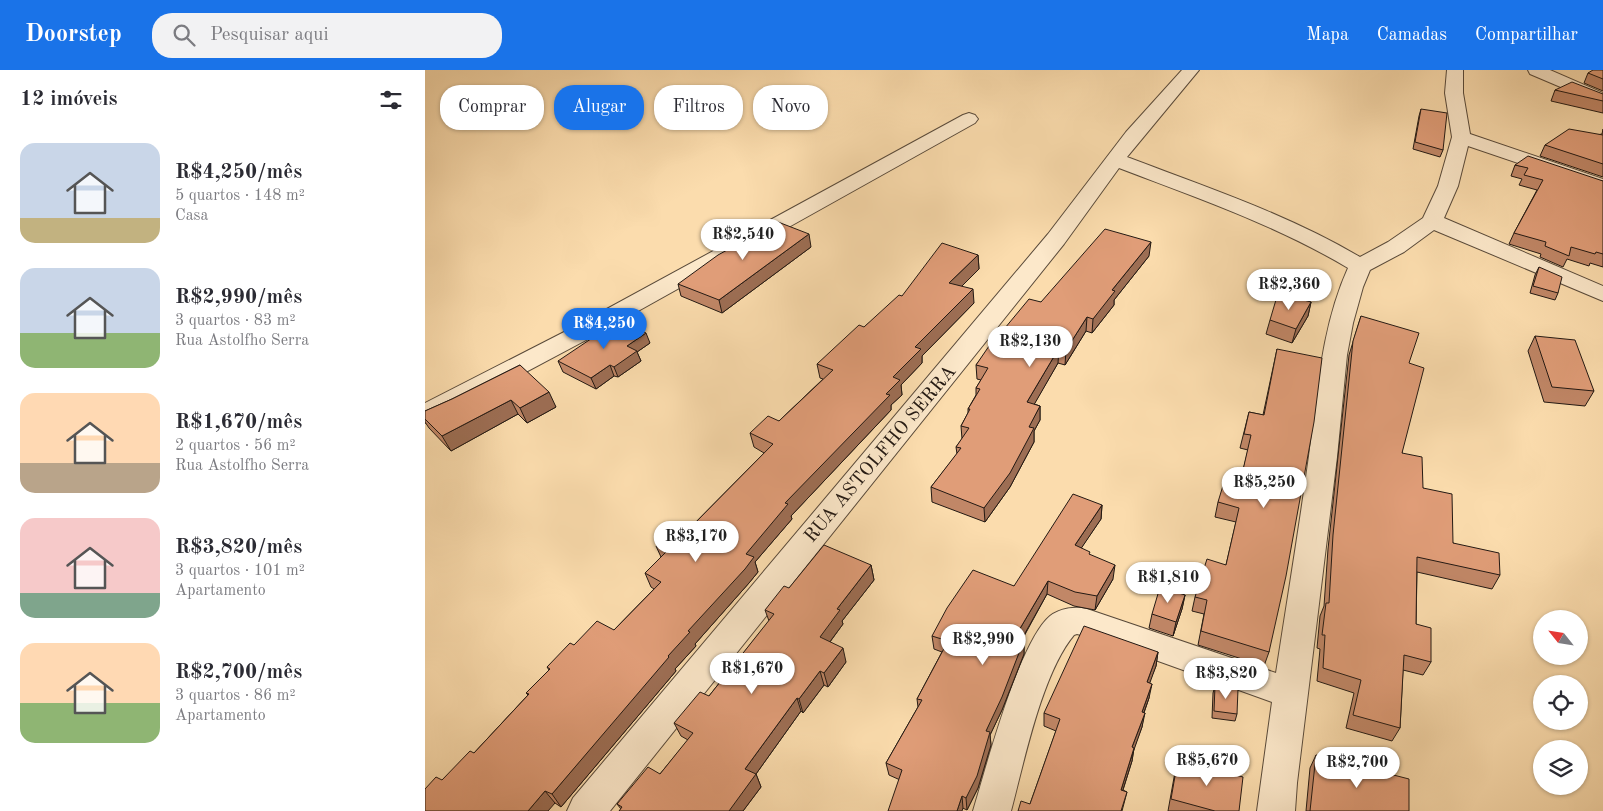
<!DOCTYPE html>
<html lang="pt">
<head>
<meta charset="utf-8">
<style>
  :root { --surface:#fff; --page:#f2f2f3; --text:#2b2b33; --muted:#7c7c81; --accent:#1a73e8 }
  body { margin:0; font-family:"Old Standard TT",serif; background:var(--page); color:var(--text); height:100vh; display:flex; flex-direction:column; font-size:19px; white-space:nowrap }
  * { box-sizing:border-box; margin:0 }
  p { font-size:16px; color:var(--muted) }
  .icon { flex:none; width:28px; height:28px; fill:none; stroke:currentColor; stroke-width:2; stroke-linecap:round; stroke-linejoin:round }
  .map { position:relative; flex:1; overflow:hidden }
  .sheet { display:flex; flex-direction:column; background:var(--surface); width:425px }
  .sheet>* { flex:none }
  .banner { position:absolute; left:15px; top:15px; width:475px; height:45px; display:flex; gap:10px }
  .needle { width:32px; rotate:300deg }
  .fabs { position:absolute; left:1108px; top:540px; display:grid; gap:10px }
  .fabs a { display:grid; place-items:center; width:55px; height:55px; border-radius:50%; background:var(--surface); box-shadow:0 1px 4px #0004; font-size:25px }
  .price { position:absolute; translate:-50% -42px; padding:0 11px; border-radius:18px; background:#fff; color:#222; font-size:16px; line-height:32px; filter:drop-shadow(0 1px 2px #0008) }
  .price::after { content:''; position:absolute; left:50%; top:30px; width:15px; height:11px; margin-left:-8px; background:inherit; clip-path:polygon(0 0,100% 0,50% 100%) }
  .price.on { background:var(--accent); color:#fff }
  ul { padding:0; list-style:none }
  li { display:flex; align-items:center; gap:15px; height:125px; padding:0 20px }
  li span { display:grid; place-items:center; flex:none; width:140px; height:100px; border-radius:15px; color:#555 }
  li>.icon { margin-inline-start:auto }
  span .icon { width:60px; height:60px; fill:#fffc; stroke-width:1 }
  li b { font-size:21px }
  h2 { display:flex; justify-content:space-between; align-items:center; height:60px; padding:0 20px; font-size:21px }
  .pill { padding:0 18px; border-radius:20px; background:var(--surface); box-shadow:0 1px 4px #0004; font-size:18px; line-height:45px }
  .pill.on { background:var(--accent); color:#fff }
  header { display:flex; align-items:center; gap:30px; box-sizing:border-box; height:70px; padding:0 25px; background:var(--accent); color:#fff }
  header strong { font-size:24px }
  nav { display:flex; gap:28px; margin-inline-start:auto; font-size:18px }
  .search { width:350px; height:45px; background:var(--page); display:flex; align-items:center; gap:12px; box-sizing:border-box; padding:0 18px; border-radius:20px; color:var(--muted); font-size:19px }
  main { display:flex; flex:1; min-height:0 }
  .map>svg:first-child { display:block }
</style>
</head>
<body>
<header>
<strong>Doorstep</strong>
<div class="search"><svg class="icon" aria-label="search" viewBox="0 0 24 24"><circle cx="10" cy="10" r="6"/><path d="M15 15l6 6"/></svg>Pesquisar aqui</div>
<nav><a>Mapa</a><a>Camadas</a><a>Compartilhar</a></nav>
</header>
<main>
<section class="sheet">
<h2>12 imóveis<svg class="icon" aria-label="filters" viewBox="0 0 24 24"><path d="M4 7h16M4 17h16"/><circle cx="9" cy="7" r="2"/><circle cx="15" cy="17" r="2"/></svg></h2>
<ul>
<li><span style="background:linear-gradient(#c9d6e8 75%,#c2b280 0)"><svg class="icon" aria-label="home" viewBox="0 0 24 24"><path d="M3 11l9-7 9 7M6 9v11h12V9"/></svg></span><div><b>R$4,250/mês</b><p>5 quartos · 148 m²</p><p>Casa</p></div></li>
<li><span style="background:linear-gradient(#c9d6e8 65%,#8fb573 0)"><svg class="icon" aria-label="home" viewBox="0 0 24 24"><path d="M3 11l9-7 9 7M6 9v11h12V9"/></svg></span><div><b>R$2,990/mês</b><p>3 quartos · 83 m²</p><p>Rua Astolfho Serra</p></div></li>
<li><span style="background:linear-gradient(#ffd9b3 70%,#b9a48a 0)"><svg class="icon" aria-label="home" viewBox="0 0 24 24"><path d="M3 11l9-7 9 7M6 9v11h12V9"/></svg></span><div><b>R$1,670/mês</b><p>2 quartos · 56 m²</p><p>Rua Astolfho Serra</p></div></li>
<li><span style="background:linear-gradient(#f6c9c9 75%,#7fa58c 0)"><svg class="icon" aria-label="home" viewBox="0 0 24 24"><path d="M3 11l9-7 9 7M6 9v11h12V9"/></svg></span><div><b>R$3,820/mês</b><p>3 quartos · 101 m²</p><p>Apartamento</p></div></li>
<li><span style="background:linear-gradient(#ffd9b3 60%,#8fb573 0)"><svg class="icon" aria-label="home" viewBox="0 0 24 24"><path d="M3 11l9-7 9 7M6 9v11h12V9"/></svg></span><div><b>R$2,700/mês</b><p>3 quartos · 86 m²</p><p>Apartamento</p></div></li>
</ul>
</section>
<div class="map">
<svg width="1178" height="741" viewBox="0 0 1178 741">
  <rect width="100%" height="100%" fill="#fbdcad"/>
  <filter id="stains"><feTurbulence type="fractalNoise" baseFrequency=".004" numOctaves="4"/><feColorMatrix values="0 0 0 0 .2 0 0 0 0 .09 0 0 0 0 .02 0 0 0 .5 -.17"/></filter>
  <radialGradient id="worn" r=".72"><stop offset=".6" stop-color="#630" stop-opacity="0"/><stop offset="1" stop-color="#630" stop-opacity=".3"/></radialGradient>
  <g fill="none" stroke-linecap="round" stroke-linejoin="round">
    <g stroke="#594a3a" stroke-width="2">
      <path id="street" d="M757 0H774L702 87C781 117 862 144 935 187L963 172 998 148 1013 116 1027 67 1020 23 1022 0H1038V23L1045 64 1178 109V122L1043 76 1033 116 1019 148 1178 216V231L1009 160 979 182 945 200 938 217 928 253 922 285 912 387 872 713 870 741H832L847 632 672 569 652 564 649 565C617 603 599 692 586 741H548C561 698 594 572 625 546 635 538 650 536 662 539L851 603C862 531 874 459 884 386 893 322 896 258 923 198 851 155 772 128 694 98L639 174 185 741H142L148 728 623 164 701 62Z
        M1103 0H1125L1178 23V35L1105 4Z
        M544 43 550 45 553 49 550 53 163 269 9 351 0 353V333L145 259 538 45Z"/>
    </g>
    <use href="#street" fill="#fce8ca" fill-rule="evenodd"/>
  </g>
  <path fill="#c18767" stroke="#231913" d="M1178 0V21L1159 13 1163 3Z
    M1130 20 1178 24V43L1126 31Z
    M996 39 1018 80 1015 87 988 79 994 46Z
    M1178 59V107L1115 86 1120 75 1177 64Z
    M1090 95 1178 111V197L1165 193 1164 196 1142 189 1138 197 1115 187 1116 184 1084 174 1089 163 1112 120 1094 115 1097 109 1086 106Z
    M386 177 297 243 256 226 253 214Z
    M553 185 554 199 536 216 549 233 497 286V293L476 315 477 325 466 335V340L366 446 367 449 330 492 333 502 324 513 270 574 271 576 250 599 251 601 136 737 130 733 17 710 49 683 103 625 101 623 124 600 122 597 189 560 229 519 226 517 220 503 236 487 231 476 265 458 339 383 329 377 325 363 354 351 398 309 395 308 392 294 439 257 477 226Z
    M724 186 689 230V235L667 263 661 261 640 295 633 293 609 334 615 336V350L609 361V372L585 417 560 452 507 432 506 417 532 384 531 377 537 369 536 356 543 343V339L551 325V318L556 310 552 309 551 295 575 264 616 232Z
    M1114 197 1133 223 1130 230 1105 223 1110 205Z
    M886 232 883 246 867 273 841 264 845 250Z
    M936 246 984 293 977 383 998 418 1028 473 1075 505 1067 519 992 502 991 554 1006 592 998 605 978 600 975 658 967 671 921 658 929 623 892 611 895 579 892 578 895 546 899 536 903 479 924 285Z
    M1110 266 1169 321 1160 336 1119 332 1103 281Z
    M225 273 212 282 216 291 193 307 189 306 171 319 138 302 133 291Z
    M852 279 844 582 839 596 773 575 779 544 767 541 770 527 801 495 811 452 790 447 793 432 815 413 823 380 815 378 824 342 838 345Z
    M95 295 131 337 102 353 93 344 26 381 4 358 0 352V341L27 329Z
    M677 435 676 449 656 478 665 485 688 509 670 540 649 536 622 524 597 570H599V584L577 640 565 665 566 675 553 718 542 740 464 705 461 693 493 637 492 629 517 582 509 579 507 566 589 516Z
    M446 495 449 510 417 551 418 554 405 572 421 592 403 617 399 615 378 643 376 641 331 704 336 717 318 741H194L196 739 192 734 235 704 263 670 256 666 249 653 284 626 344 551 340 540 364 518Z
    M760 525 757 539 748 566 724 558 727 544Z
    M733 582 731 596 724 613V628L719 643 717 657 709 678 707 691 698 720 702 722 697 741H593L605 734 631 661 619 656V643Z
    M790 616 812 644 810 651 787 648 788 623Z
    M891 685 984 741H881L885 698Z
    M753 689 814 741H743L750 702Z"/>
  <path fill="#9d6e54" stroke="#231913" d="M384 164 386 177 297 243 294 230Z
    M726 172 724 186 689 230V235L667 263 668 249 687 220Z
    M553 185 554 199 525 228 524 213Z
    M548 219 549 233 497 286V293L476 315 477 325 466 335V340L366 446 367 449 330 492 333 502 324 513 270 574 271 576 250 599 251 601 136 737 127 724 243 586 360 433 461 324 468 307 490 277Z
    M886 232 883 246 867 273 871 259Z
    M662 247 661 261 640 295 641 280Z
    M221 263 225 273 212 282 216 291 193 307 189 297 202 276Z
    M634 278 633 293 602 347V332Z
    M185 295 189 306 171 319 166 308Z
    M124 322 131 337 102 353 95 338Z
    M86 330 93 344 26 381 17 366Z
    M615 336V350L609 361V372L585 417 560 452 559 438Z
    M677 435 676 449 649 489 650 475Z
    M446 495 449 510 417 551 418 554 398 581 395 567 412 539Z
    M690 495 688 509 670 540 672 526Z
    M623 511 622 524 590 581V567Z
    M760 525 757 539 748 566 751 552Z
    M599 570V584L577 640 565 665 566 675 553 718 542 740 541 728 561 661Z
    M418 578 421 592 403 617 399 603Z
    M733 582 731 596 720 626 722 612Z
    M395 601 399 615 378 643 374 629Z
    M727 614 724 628 714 656 717 642Z
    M372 628 376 641 331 704 336 717 318 741H304L320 699Z
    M720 643 717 657 705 691 707 677Z
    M709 678 707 691 694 732 696 720Z
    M120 721 130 733 123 741H103Z
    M537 726 538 738 537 741H532Z"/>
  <path fill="#e09d78" stroke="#231913" d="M1168 0H1178V9L1163 3Z
    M1147 12 1178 24V31L1130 20Z
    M996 39 1022 43 1018 80 990 72Z
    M1144 59 1178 65V94L1120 75Z
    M1103 86 1178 111V184L1171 182 1170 184 1146 177 1144 186 1120 176 1121 172 1089 163 1118 110 1099 105 1103 98 1090 95Z
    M353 152 384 164 294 230 253 214 293 185Z
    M680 159 726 172 687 220 690 221 668 249 662 247 641 280 634 278 602 332 615 336 604 357 609 358 585 403 559 438 506 417 536 378 531 377 544 358 536 356 545 339H543L555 319 551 318 563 298 551 295 573 263 575 264 604 229 616 232Z
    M517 173 553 185 524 213 548 219 490 277 496 279 468 307 475 310 461 324 465 325 360 433 363 434 321 484 329 487 320 499 263 561 265 562 243 586 244 587 127 724 120 721 103 741H0V719L11 707 17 710 45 681 49 683 104 624 101 623 125 599 122 597 145 573 149 575 172 551 189 560 236 512 220 503 242 481 231 476 254 453 265 458 348 374 325 363 343 346 354 351 408 300 392 294 434 255 439 257 474 225 477 226Z
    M1114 197 1137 207 1133 223 1108 216Z
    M853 223 886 232 871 259 845 250Z
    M936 246 994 263 984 293 999 298 977 383 997 387 998 418 1027 424 1028 473 1074 483 1075 505 992 487 991 554 1006 558V592L979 585 975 658 928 645 936 610 898 598 900 565H897L901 533H904L908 465 928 271Z
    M194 250 221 263 202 276 212 281 189 297 185 295 166 308 133 291Z
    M1110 266 1150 270 1169 321 1127 317Z
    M852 279 897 288 889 352 861 506 844 582 776 561 782 530 770 527 782 489 801 495 814 438 793 432 800 409 815 413 826 365 819 364 824 342 839 345Z
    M95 295 124 322 95 338 86 330 17 366 0 349V341L27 329Z
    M648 424 677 435 650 475 665 482 664 484 690 495 672 526 650 522 623 511 590 567 599 570 577 627 561 661 565 662 552 706 541 728 537 726 532 741H463L477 700 461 693 497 630 492 629 523 571 507 566 522 538 548 500 589 516Z
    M399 475 446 495 412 539 415 540 395 567 418 578 399 603 395 601 374 629 372 628 320 699 331 704 304 741H194L197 737 192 734 223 697 235 704 268 663 249 653 275 622 284 626 349 544 340 540 359 516 364 518Z
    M735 517 760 525 751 552 727 544Z
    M659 556 733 582 722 612 727 614 717 642 720 643 707 677 709 678 696 720 702 722 696 741H593L596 731 605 734 635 649 619 643Z
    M790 616 813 619 812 644 789 641Z
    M891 685 984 709V741H885Z
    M753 689 818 707 814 741H790L746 729Z"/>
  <g text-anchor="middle" stroke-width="4" stroke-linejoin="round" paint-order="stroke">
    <g font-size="19" fill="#231913" stroke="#fce8ca">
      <text transform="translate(454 383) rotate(-50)" y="7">RUA ASTOLFHO SERRA</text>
    </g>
  </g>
  <rect width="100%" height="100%" filter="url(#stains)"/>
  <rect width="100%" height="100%" fill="url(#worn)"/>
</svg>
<div class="fabs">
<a><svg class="needle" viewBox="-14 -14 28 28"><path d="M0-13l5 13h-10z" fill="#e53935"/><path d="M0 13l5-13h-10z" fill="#7c7c81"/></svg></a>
<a><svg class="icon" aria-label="locate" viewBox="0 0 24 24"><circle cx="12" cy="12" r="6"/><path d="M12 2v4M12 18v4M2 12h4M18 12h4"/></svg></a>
<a><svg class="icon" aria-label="layers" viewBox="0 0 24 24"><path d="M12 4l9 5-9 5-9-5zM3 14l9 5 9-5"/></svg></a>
</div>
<b class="price" style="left:318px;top:191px">R$2,540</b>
<b class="price" style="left:864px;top:241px">R$2,360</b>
<b class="price on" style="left:179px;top:280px">R$4,250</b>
<b class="price" style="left:605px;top:298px">R$2,130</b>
<b class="price" style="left:839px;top:439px">R$5,250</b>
<b class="price" style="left:271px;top:493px">R$3,170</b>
<b class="price" style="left:743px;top:534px">R$1,810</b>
<b class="price" style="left:558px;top:596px">R$2,990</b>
<b class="price" style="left:327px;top:625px">R$1,670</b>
<b class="price" style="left:801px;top:630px">R$3,820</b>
<b class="price" style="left:782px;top:717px">R$5,670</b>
<b class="price" style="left:932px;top:719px">R$2,700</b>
<div class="banner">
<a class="pill">Comprar</a>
<a class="pill on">Alugar</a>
<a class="pill">Filtros</a>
<a class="pill">Novo</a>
</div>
</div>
</main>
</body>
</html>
